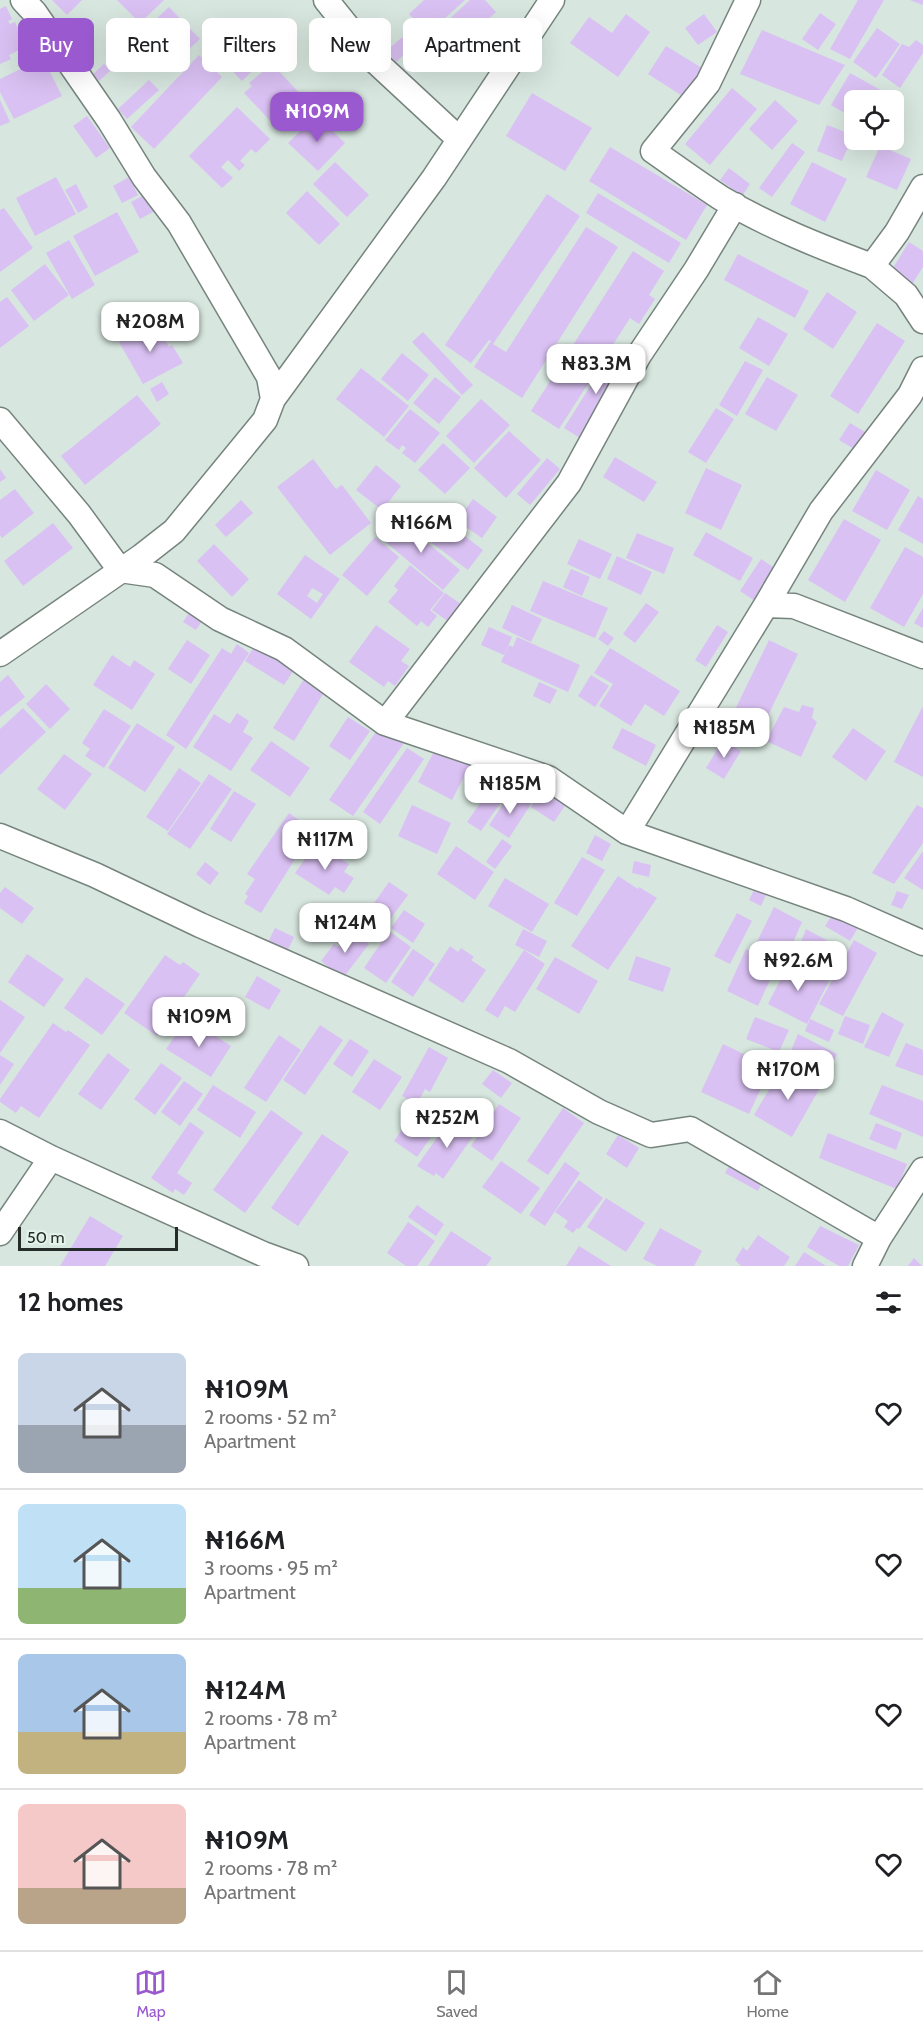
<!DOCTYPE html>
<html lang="en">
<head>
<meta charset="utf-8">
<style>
  :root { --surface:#fff; --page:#f2f2f2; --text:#202124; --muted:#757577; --line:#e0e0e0; --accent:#9a59ce }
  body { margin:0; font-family:Cabin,sans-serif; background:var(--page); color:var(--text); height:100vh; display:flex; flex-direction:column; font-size:22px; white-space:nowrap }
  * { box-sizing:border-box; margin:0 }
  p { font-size:20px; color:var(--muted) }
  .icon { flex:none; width:33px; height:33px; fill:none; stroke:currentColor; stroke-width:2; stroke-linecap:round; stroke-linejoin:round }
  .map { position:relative; height:1266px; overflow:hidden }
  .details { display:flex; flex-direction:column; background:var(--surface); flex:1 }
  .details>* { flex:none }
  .hud { position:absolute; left:18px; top:18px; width:600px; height:54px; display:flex; gap:12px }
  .controls { position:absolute; left:844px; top:90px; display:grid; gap:12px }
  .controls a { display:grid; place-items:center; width:60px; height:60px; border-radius:9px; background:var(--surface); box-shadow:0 6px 24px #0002; font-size:30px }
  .scale { position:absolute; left:18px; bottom:15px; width:160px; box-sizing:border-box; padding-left:6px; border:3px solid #252b28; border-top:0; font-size:16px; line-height:21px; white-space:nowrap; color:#252b28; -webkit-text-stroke:4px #e4f3ec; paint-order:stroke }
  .price { position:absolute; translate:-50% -51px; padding:0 14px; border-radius:12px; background:#fff; color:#222; font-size:20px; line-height:39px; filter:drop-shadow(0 2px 3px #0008) }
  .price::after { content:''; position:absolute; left:50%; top:36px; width:18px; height:14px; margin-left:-9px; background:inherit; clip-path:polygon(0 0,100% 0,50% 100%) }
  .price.selected { background:var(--accent); color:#fff }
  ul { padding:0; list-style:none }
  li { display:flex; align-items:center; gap:18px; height:150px; padding:0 18px }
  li+li { border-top:2px solid var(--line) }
  li span { display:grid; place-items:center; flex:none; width:168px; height:120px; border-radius:9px; color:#555 }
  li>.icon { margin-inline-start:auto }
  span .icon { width:72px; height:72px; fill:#fffc; stroke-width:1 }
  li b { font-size:26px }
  h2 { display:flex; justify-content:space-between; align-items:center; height:72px; padding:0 18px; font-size:26px }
  .pill { padding:0 21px; border-radius:9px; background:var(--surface); box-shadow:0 6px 24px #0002; font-size:21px; line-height:54px }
  .pill.selected { background:var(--accent); color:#fff }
  .tab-bar { display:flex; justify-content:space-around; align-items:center; height:84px; border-top:2px solid var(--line); background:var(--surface); font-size:16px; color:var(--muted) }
  .tab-bar a { display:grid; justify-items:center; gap:3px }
  .tab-bar .selected { color:var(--accent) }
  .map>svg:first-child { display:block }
</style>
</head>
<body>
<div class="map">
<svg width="923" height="1266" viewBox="0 0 923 1266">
  <rect width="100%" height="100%" fill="#d7e6df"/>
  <path fill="#dac1f3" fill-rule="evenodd" d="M52 0H82L67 15Z
    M117 0H164L140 23Z
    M424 0H465L433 29 426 22 420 27 409 14Z
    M470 0H485L496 12 441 64 433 56 430 59 419 47Z
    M858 0H884L850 59 830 49Z
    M910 0H923V5Z
    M6 6 12 19 8 21 10 24 15 22 23 40 18 42 21 49 9 55 11 59 0 64V9Z
    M169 7 200 39 170 67 140 34Z
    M820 13 836 24 818 50 802 39Z
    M626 14 650 32 618 77 570 43 589 17 612 33Z
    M704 14 717 32 698 45 685 28Z
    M235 21 268 56 242 81 208 46 224 28 225 29Z
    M877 28 900 44 876 78 853 62Z
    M762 30 845 65 819 105 740 74Z
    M406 34 415 44 396 62 386 51Z
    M916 40 923 45V53L900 88 882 75 902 44 909 47Z
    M666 46 702 68 684 97 648 74Z
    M199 55 222 77 154 149 131 127Z
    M43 58 62 96 14 119 0 92V79Z
    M104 64 111 70 99 81 93 74Z
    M272 64 307 101 277 128 244 93 252 86 249 83Z
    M850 73 886 93 882 100H855V119L831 105Z
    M149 80 159 90 127 119 118 109Z
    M732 88 757 109 710 165 685 144Z
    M532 93 592 128 565 171 506 136Z
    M0 100 10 122 0 126Z
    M775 100 798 121 772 150 749 129Z
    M237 107 270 139 256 153 251 149 240 161 245 165 239 171 228 160 221 167 233 178 222 188 189 156Z
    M316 115 345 143 318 171 288 143Z
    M87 116 110 148 96 158 73 126Z
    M827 125 853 135 842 161 817 151Z
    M792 143 805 152 772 197 759 188Z
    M880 146 911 159 897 190 866 177Z
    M610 147 707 205 686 240 589 181Z
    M335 162 369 195 347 217 313 184Z
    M812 162 847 179 825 222 790 204Z
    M729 168 750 184 742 196 720 180Z
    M56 177 76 214 35 236 16 198Z
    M129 177 138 195 122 203 113 186Z
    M76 184 88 207 78 213 65 190Z
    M307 191 340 224 319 245 286 213Z
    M598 193 681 243 669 263 586 213Z
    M146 194 155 211 140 219 131 202Z
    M547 194 580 216 493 344 506 352 586 227 618 247 522 398 474 367 491 341 489 340 471 363 445 345Z
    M4 208 33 248 0 272V210Z
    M117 212 139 252 95 276 73 236Z
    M69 240 95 285 72 299 46 253Z
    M909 242 923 251V267L909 289 888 276Z
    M633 251 664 271 649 295 655 299 639 324 630 318 559 429 531 411Z
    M738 254 809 291 795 318 724 280Z
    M45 264 69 295 34 321 11 290Z
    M827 292 857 312 833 349 803 329Z
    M7 297 29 326 0 348V302Z
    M758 317 788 334 769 366 739 348Z
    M155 321 169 347 172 345 183 363 143 384 119 342Z
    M877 323 905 341 858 414 830 396Z
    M423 332 473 385 462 395 412 342Z
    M402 353 429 375 408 401 381 379Z
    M611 353 628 363 580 438 564 428Z
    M745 361 763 370 737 416 719 405Z
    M361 368 409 406 384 437 336 399Z
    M435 377 461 397 439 424 413 403Z
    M767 377 798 395 776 431 745 414Z
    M162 382 169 394 157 402 150 389Z
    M137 395 161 424 85 485 61 456Z
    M481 399 510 425 474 463 446 436Z
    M716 408 734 419 706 463 688 452Z
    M410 409 440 433 415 463 402 453 406 448 402 445 399 450 385 440Z
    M850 423 865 432 854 449 839 440Z
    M509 431 541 460 506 498 474 468Z
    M443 443 470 468 445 494 418 470Z
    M615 457 657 482 644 502 603 477Z
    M547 458 560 469 530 505 517 494Z
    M313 459 336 489 342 485 371 523 330 555 277 487Z
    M376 465 401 486 382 510 356 490Z
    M706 468 742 485 721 530 685 513Z
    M0 469 6 478 0 482Z
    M876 470 910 490 887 530 852 511Z
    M15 489 34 513 2 538 0 535V500Z
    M918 496 923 499V544L898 530Z
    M473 499 497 517 482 538 457 521Z
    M241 500 253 513 226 537 215 525Z
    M421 503 483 550 468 570 405 523Z
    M399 519 460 570 443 590 382 539Z
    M844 519 881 540 845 602 808 580Z
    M53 523 73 548 23 586 4 561Z
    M706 532 753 558 740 581 693 555Z
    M637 533 674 548 664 574 626 558Z
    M375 537 399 557 367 596 342 575Z
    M579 539 612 554 600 579 567 564Z
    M214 544 249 579 232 597 197 561Z
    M905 547 923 557V594L904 627 870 608Z
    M305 555 340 579 311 619 277 594ZM312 588 323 594 317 603 307 596Z
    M617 556 652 572 641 595 607 579Z
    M761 559 776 569 755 601 740 591Z
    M410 565 444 593 430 610 437 616 428 627 421 621 417 626 388 602 398 590 394 586Z
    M571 569 590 577 582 596 563 587Z
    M543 581 608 608 595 638 530 611Z
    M445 593 461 604 449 622 432 610Z
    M646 603 659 612 635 643 623 634Z
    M195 604 208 612 196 630 183 622Z
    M512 605 542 619 531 642 502 628Z
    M923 608V628L914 623Z
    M376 625 410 649 401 661 409 666 395 686 388 681 384 687 349 662Z
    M717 625 728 632 706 667 695 660Z
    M489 627 512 637 504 655 481 645Z
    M604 631 614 638 608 646 598 639Z
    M517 637 580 665 568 692 501 662 509 645 513 647Z
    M187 640 210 655 191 684 168 669Z
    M769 640 798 654 756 740 727 726Z
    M258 641 297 665 284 685 245 661Z
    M237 644 249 653 186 749 166 735 222 648 231 654Z
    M610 648 680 691 664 716 645 704 631 726 599 706 613 684 594 673Z
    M112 655 130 667 134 660 155 674 132 710 93 685Z
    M8 675 25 697 0 717V682Z
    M591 675 609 686 595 707 578 696Z
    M304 679 325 691 294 741 273 728Z
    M539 682 557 690 550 704 533 696Z
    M46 684 70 709 50 729 26 704Z
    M802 705 814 708 812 718 817 722 801 757 766 741 784 707 799 712Z
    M923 706V777L894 762Z
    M23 708 46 732 0 775V729Z
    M104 709 131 726 104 768 85 756 90 749 82 743Z
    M237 713 249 721 243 732 253 738 231 771 193 747 214 714 230 724Z
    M348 717 370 731 350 760 329 746Z
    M137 723 175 747 145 792 108 768Z
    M380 726 404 743 353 816 329 800Z
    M622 728 656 745 646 766 612 748Z
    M853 728 886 751 866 781 832 757Z
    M723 740 741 751 724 779 706 768Z
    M271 741 310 768 290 797 250 770Z
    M437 746 471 763 452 800 418 782Z
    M407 748 424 759 380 824 363 812Z
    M64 754 92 774 65 810 37 789Z
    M179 768 201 783 168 831 146 817Z
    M503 770 517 779 481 831 467 822Z
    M209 774 232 789 190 849 167 834Z
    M545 786 568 801 554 822 531 807Z
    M234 791 256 804 231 842 210 829Z
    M512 791 531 804 509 838 489 825Z
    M412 805 451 823 437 854 398 836Z
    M917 805 923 808V843L894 884 872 873Z
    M289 813 311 829 301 843 304 845 261 913 244 903 248 896 245 894 255 879 247 874Z
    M595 835 611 844 602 861 586 853Z
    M502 839 512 846 495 869 486 862Z
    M316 843 349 864 344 872 354 878 344 893 335 887 329 895 295 873Z
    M456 846 494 872 475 900 437 874Z
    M923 851V890L904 878Z
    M582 857 605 870 577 916 554 903Z
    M634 861 651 865 649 877 632 873Z
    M205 862 219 873 210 885 196 874Z
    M618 876 638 889 639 887 657 898 608 970 571 946Z
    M505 878 549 904 532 932 488 906Z
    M389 882 408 895 388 922 370 909Z
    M757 884 768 890 761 906 749 900Z
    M5 887 34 908 22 924 0 908V893Z
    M897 891 909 895 902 909 891 905Z
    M774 907 802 922 784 963 754 948Z
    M404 910 425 924 413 943 391 928Z
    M834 912 859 926 850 941 825 926Z
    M737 913 752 921 730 964 714 956Z
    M275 928 294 937 285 956 266 946Z
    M523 929 547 941 539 957 515 945Z
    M806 929 828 941 824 957 817 970 795 958Z
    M351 930 369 944 343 978 321 961 334 944 338 947Z
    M389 931 411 947 386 983 364 968Z
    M854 940 877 953 843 1016 819 1004Z
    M450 946 458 952 461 948 474 957 471 960 486 970 463 1003 428 980Z
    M413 949 435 964 413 997 391 982Z
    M746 949 777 965 758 1006 727 991Z
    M524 950 545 964 515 1012 505 1006 498 1018 485 1010Z
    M27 954 64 979 44 1007 8 982Z
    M165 955 180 965 183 962 200 974 157 1036 124 1013Z
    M636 956 671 968 663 992 628 980Z
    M555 957 598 981 579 1014 536 989Z
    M790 961 829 981 807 1024 768 1004Z
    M257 976 281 990 269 1010 245 997Z
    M86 977 125 1004 102 1035 64 1008Z
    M0 1000 25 1017 0 1053Z
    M882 1012 904 1024 889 1057 864 1047Z
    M845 1016 870 1025 863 1044 838 1034Z
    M755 1017 789 1030 779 1052 746 1039Z
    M187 1018 231 1046 211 1077 166 1049Z
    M810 1019 834 1030 829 1042 805 1031Z
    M53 1023 66 1032 68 1030 90 1045 39 1118 21 1106 16 1113 0 1102V1099Z
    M320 1025 343 1040 305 1095 283 1080Z
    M798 1034 837 1054 826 1078 788 1058Z
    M279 1035 301 1050 266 1102 244 1088Z
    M350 1039 369 1051 352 1077 333 1064Z
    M906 1043 923 1050V1076L895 1066Z
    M723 1044 771 1067 749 1114 701 1092Z
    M429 1047 448 1058 430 1092 425 1089 417 1104 402 1096Z
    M108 1053 130 1070 101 1110 78 1094Z
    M0 1055 14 1064 0 1085Z
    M374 1059 402 1077 380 1110 352 1092Z
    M161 1063 182 1078 155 1115 134 1099Z
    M784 1064 821 1086 792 1137 754 1115Z
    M493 1070 512 1083 501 1098 482 1084Z
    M184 1081 203 1094 180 1126 161 1112Z
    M213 1085 256 1112 240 1138 197 1110Z
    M882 1085 923 1101V1137L869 1114Z
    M499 1104 521 1118 492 1161 471 1146Z
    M563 1108 584 1123 548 1175 527 1161Z
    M271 1110 303 1133 245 1213 213 1190Z
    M408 1121 431 1137 417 1157 394 1141Z
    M461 1121 476 1132 443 1179 436 1173 434 1176 417 1166 448 1122 456 1127Z
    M190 1122 204 1132 177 1173 192 1183 184 1195 175 1189 173 1193 151 1178Z
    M876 1123 902 1133 896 1150 869 1139Z
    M828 1133 907 1164 897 1189 819 1158Z
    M322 1134 349 1152 298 1226 271 1208Z
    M618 1135 639 1148 627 1168 606 1154Z
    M734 1157 766 1174 758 1191 725 1173Z
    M501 1161 540 1188 521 1214 482 1187Z
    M565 1162 580 1173 545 1226 529 1215Z
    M579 1180 603 1198 579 1229 577 1228 573 1233 564 1227 568 1221 555 1212Z
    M606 1198 645 1223 626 1252 587 1227Z
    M417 1205 444 1224 436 1236 408 1217Z
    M90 1216 123 1236 105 1266H60Z
    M408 1222 435 1241 417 1266H406L387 1253Z
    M820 1226 859 1245 848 1266H839L807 1247Z
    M660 1228 702 1251 694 1266H657L643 1259Z
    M451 1231 492 1258 486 1266H428Z
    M758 1235 790 1257 784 1266H741L735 1260 743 1247 747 1251Z
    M579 1246 611 1266H566Z
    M804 1252 826 1266H795Z
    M914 1258 922 1266H908Z"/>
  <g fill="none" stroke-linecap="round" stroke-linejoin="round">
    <g stroke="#76847e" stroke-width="27">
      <path id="street" d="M326 0 375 61 459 139
        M748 0 708 83 653 151C676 167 698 183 721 198 768 226 821 247 872 266L897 232 923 187
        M872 266 906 295 923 321
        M273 399 434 178 552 0
        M0 420 79 514 120 570 155 575 220 619 284 649 385 723 548 778 627 832 846 909 923 943
        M766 605 794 606 923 656
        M0 654 142 556 174 531 265 420 273 399 269 377 179 223 144 177 109 120 35 13 23 0
        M385 723 569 483 639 355 696 270 735 205
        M627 832 766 605 821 511 910 395 923 369
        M0 836 95 875 200 925 509 1061 599 1112 651 1135 690 1129 879 1238
        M0 1132 51 1158 263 1254 296 1266
        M0 1233 51 1158
        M865 1266 879 1238 923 1170"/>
    </g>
    <use href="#street" stroke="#fff" stroke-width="24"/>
  </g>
</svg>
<div class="controls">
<a><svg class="icon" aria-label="locate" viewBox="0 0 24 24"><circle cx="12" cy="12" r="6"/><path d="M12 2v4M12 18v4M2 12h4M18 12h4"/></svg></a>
</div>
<div class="scale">50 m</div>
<b class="price selected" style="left:317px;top:143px">₦109M</b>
<b class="price" style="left:150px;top:353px">₦208M</b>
<b class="price" style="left:596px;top:395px">₦83.3M</b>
<b class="price" style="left:421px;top:554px">₦166M</b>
<b class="price" style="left:724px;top:759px">₦185M</b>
<b class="price" style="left:510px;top:815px">₦185M</b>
<b class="price" style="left:325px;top:871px">₦117M</b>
<b class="price" style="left:345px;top:954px">₦124M</b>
<b class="price" style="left:798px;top:992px">₦92.6M</b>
<b class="price" style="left:199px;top:1048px">₦109M</b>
<b class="price" style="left:788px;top:1101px">₦170M</b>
<b class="price" style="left:447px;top:1149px">₦252M</b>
<div class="hud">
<a class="pill selected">Buy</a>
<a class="pill">Rent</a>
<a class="pill">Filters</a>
<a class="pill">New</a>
<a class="pill">Apartment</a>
</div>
</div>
<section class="details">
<h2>12 homes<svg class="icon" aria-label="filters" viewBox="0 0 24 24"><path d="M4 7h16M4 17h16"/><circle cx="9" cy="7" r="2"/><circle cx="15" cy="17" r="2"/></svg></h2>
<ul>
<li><span style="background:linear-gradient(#c9d6e8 60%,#9aa5b1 0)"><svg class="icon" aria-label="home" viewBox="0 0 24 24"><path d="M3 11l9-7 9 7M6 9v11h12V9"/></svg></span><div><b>₦109M</b><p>2 rooms · 52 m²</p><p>Apartment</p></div><svg class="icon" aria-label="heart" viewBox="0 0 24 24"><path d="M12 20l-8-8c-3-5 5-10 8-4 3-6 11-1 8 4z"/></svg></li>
<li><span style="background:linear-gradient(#bfe0f5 70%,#8fb573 0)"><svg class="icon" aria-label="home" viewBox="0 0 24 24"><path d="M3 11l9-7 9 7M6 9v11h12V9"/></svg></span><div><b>₦166M</b><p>3 rooms · 95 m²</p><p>Apartment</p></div><svg class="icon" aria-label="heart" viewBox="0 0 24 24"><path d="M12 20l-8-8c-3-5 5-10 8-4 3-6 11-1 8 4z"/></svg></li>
<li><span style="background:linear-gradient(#a9c7e8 65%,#c2b280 0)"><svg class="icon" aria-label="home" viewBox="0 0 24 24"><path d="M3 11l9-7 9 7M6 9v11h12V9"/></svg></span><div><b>₦124M</b><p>2 rooms · 78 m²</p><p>Apartment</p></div><svg class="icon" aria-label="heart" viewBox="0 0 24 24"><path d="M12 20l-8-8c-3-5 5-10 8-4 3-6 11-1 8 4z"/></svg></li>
<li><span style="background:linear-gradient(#f6c9c9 70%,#b9a48a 0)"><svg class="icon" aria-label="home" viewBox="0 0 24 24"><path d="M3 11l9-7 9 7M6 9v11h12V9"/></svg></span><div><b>₦109M</b><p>2 rooms · 78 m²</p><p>Apartment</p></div><svg class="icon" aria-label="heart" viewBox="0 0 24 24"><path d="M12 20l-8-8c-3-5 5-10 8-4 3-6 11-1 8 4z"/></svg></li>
</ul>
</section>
<nav class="tab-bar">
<a class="selected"><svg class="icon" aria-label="map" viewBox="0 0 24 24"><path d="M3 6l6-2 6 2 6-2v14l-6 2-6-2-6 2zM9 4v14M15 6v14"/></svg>Map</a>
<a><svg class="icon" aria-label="saved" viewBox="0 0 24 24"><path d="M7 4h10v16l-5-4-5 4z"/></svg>Saved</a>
<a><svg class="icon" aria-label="home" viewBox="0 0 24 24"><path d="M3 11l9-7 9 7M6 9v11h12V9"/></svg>Home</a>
</nav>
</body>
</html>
